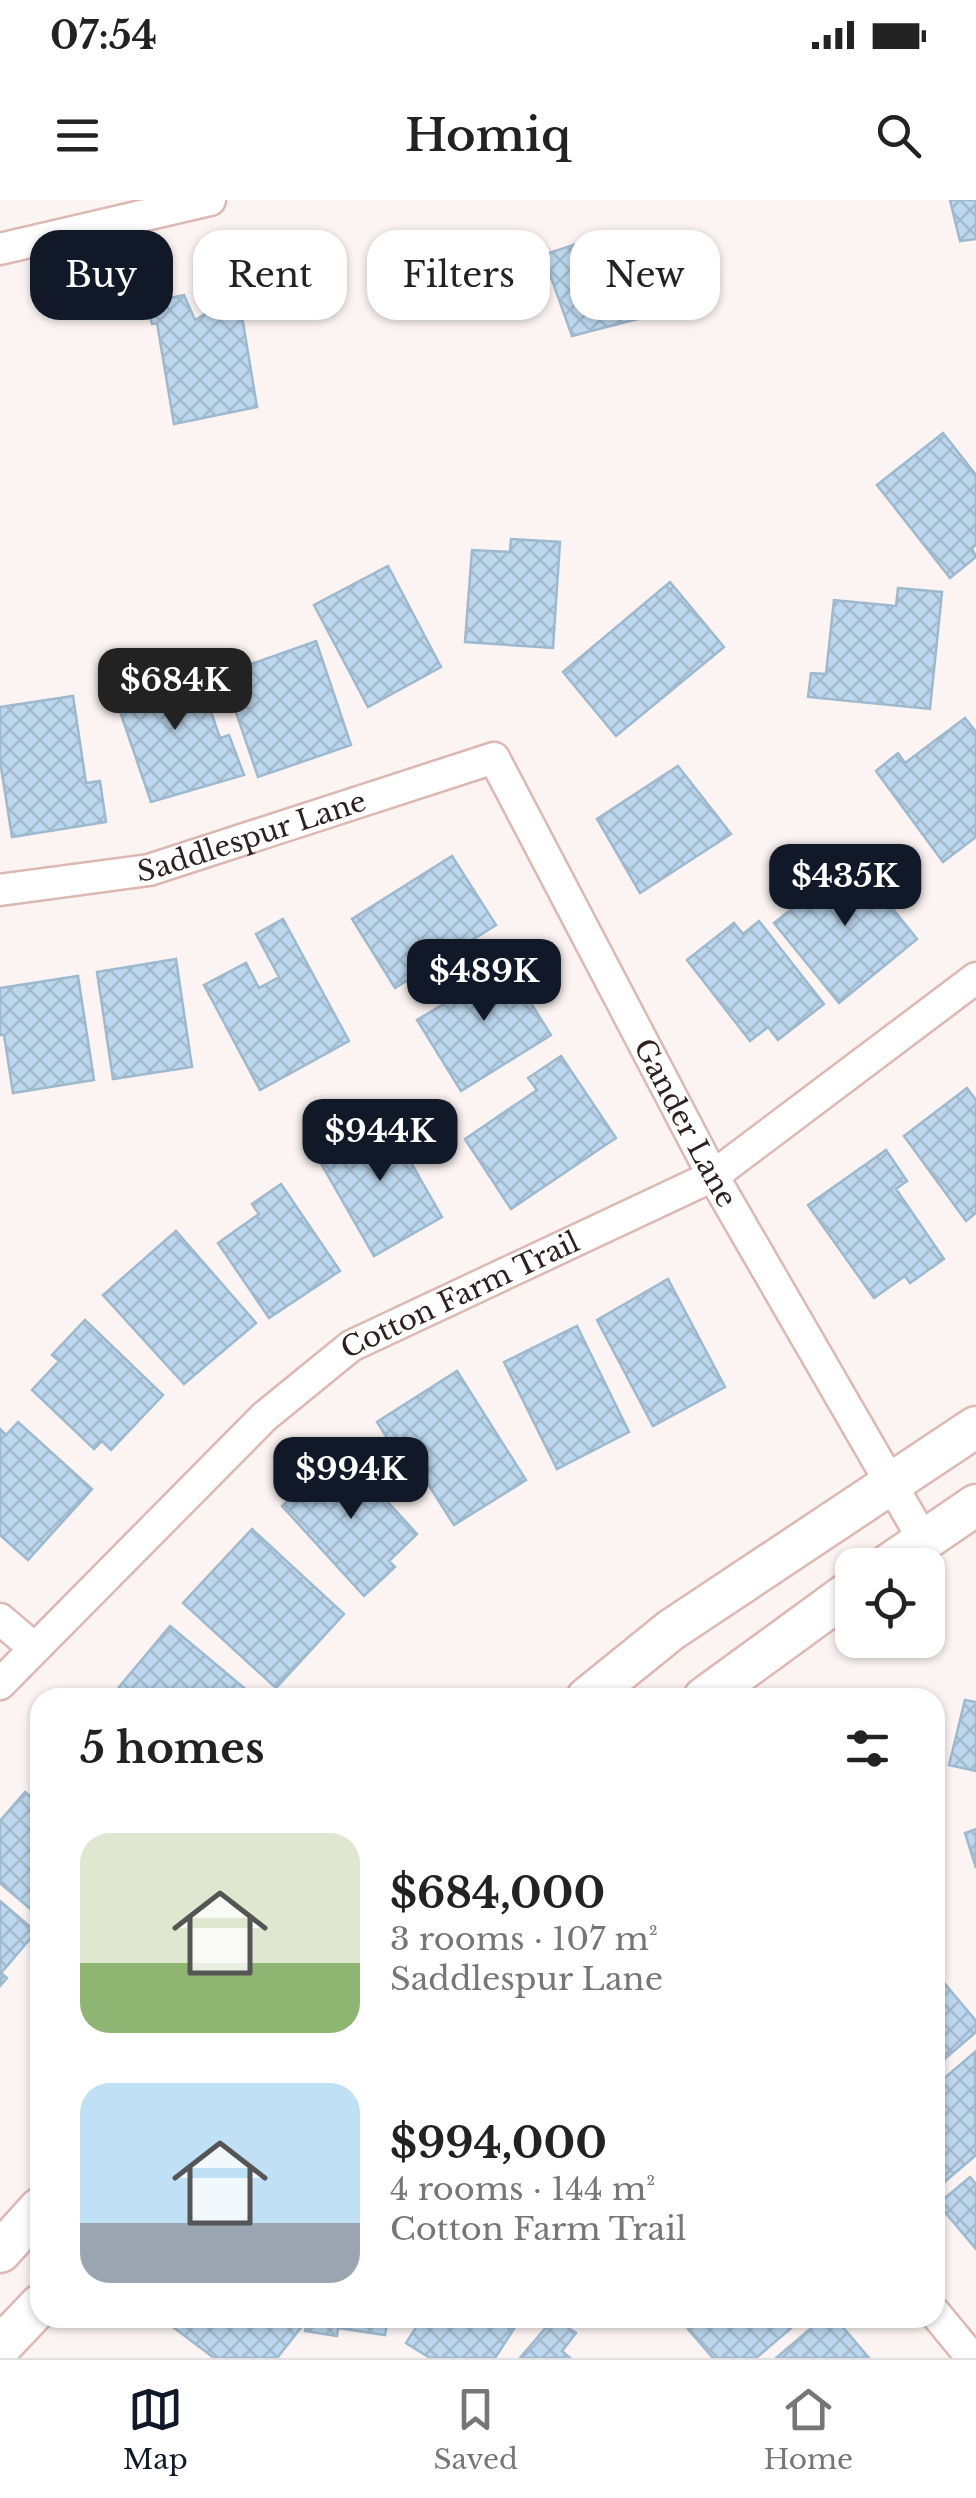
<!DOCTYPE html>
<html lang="en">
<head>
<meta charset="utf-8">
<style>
  :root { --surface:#fff; --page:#f2f2f2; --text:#222; --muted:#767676; --line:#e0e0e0; --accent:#111827 }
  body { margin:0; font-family:"Libre Baskerville",serif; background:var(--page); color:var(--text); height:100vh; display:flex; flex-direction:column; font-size:38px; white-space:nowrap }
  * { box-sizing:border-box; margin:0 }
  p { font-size:32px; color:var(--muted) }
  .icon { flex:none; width:55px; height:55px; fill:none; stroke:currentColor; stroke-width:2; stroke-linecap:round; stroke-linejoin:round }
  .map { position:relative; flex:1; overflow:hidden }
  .drawer { position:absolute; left:30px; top:1488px; width:915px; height:640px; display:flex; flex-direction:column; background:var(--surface); border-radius:30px; box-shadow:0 2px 8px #0004 }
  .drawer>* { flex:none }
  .banner { position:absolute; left:30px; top:30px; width:918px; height:90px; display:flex; gap:20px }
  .fabs { position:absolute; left:835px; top:1348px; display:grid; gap:20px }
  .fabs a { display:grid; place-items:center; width:110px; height:110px; border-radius:20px; background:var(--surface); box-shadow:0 2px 8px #0004; font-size:50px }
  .price { position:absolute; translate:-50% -85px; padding:0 22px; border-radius:20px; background:var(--accent); color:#fff; font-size:32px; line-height:65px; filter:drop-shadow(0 2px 5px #0008) }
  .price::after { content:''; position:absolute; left:50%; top:60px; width:30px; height:22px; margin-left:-15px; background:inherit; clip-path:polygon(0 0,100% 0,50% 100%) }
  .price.selected { background:#222; color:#fff }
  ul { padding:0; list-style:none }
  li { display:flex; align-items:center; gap:30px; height:250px; padding:0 50px }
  li span { display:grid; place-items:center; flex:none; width:280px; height:200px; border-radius:30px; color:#555 }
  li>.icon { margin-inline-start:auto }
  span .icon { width:120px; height:120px; fill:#fffc; stroke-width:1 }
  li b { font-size:42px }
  h2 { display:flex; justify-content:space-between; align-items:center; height:120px; padding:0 50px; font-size:42px }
  .pill { padding:0 35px; border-radius:30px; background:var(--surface); box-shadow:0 2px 8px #0004; font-size:35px; line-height:90px }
  .pill.selected { background:var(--accent); color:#fff }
  .status { display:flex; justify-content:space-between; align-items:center; height:70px; padding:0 50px; background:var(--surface); direction:ltr }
  .status svg { height:28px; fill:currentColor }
  header { display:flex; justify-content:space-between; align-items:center; height:130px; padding:0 50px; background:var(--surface); font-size:45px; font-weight:600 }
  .menu { display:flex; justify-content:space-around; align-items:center; height:140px; border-top:2px solid var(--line); background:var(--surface); font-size:28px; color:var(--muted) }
  .menu a { display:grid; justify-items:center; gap:5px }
  .menu .selected { color:var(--accent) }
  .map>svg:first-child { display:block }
</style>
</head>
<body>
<div class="status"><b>07:54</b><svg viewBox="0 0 49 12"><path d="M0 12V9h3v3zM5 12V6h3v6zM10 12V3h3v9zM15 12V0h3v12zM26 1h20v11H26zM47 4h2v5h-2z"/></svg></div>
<header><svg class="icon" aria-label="menu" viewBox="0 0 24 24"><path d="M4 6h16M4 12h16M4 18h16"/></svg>Homiq<svg class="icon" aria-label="search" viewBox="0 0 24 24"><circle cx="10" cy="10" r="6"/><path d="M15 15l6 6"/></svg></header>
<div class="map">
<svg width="976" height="2158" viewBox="0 0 976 2158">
  <defs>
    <pattern id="building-cross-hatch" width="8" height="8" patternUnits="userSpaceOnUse" patternTransform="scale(2.5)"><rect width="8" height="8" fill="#bdd8ee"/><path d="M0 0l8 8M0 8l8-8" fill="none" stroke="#a3b9cc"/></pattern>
  </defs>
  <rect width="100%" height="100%" fill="#fbf4f2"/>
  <path fill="url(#building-cross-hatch)" stroke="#9eb9ce" stroke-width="2.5" d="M950 0H976V39L960 41Z
    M632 37 649 101H645L649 116 572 136 543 55 579 43 582 53Z
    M184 95 195 120 205 114 241 110 257 207 174 224 157 123 152 124 147 103Z
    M943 233 976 275V345L972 348 976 357 950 378 877 285Z
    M511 339 560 342 553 448 465 442 472 350 510 352Z
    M388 366 441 467 368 507 314 405Z
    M670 382 724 447 616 536 563 472Z
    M898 388 942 392 930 509 808 497 811 473 826 474 834 400 896 406Z
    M316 441 351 545 258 577 223 474Z
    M193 460 220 538 229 535 244 575 151 602 112 488Z
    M73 496 86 583 100 581 106 622 12 637 0 561V507Z
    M965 518 976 532V637L943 662 876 571 898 553 905 563Z
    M678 566 731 634 640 693 597 619Z
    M849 654 917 739 839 803 774 723 793 708 789 703Z
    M452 656 496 725 395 788 352 719Z
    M283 719 349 841 260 890 204 785 246 763 259 788 279 777 256 734Z
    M759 721 824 804 778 840 768 827 750 841 687 760 734 723 743 734Z
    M500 754 551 835 461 891 417 820 467 790 461 779Z
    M176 759 192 867 113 879 97 772Z
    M78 776 94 880 13 893 4 835H0V788Z
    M561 856 616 938 511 1009 465 939 537 890 528 878Z
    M967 888 976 900V1013L966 1021 904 936Z
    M380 908 442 1017 374 1056 319 960 352 941 345 929Z
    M886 950 907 981 896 989 944 1059 910 1083 905 1076 874 1098 808 1005Z
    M281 984 340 1071 269 1118 218 1043 259 1014 252 1004Z
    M176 1031 256 1123 184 1184 103 1095Z
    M668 1079 725 1187 653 1226 597 1120Z
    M85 1120 163 1195 111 1250 102 1241 94 1249 32 1190 59 1161 52 1155Z
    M577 1126 629 1232 557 1269 504 1162Z
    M457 1171 526 1280 454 1325 405 1248 397 1254 377 1222Z
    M18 1222 92 1289 28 1360 0 1335V1229L6 1235Z
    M341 1251 417 1334 389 1361 395 1367 364 1396 282 1306Z
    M252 1329 344 1414 276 1488 183 1403Z
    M170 1426 256 1498H132L119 1487Z
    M965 1500 976 1502V1571L949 1565Z
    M25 1592 40 1605V1717L0 1683V1621Z
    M976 1629V1668L965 1633Z
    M0 1701 36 1732 1 1773 7 1778 0 1786Z
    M935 1772 976 1821V1832L935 1867Z
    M975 1852 976 1955 935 1990V1886Z
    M970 1977 976 1984V2049L938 2004Z
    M174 2118H293L303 2125 277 2158H214L169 2124Z
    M307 2118H388L385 2135 338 2128 337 2136 305 2131Z
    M422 2118H521L495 2158H430L406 2143Z
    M554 2118 576 2133 562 2151 570 2158H520Z
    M700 2118H803L756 2158H713L688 2129Z
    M823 2118H835L869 2158H776Z"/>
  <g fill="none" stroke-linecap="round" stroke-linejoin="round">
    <g stroke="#dcb8b3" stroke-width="35">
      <g id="minor">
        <path d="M0 49 210 0"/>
        <path id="s1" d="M0 690 149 670 494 558 713 976 923 1339"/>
        <path d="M0 1419 33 1447"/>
        <path id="s2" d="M0 1484 264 1217 351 1146 713 976 976 778"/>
        <path d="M935 2113 972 2158"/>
      </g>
    </g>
    <g stroke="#dcb8b3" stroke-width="45">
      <path id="secondary" d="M888 1365 976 1305
        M587 1498 671 1430 976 1227
        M704 1498 852 1390
        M0 2052 40 2008
        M0 2147 40 2105"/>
    </g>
    <use href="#minor" stroke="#fff" stroke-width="30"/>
    <use href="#secondary" stroke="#fff" stroke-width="40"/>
  </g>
  <g text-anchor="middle" stroke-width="8" stroke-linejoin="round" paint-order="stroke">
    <g font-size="28" fill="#2e201e" stroke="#fff">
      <text dy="10" stroke="none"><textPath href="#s1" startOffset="258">Saddlespur Lane</textPath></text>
      <text dy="10" stroke="none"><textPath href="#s1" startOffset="925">Gander Lane</textPath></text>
      <text dy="10" stroke="none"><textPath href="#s2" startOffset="608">Cotton Farm Trail</textPath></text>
    </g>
  </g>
</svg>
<div class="fabs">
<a><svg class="icon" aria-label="locate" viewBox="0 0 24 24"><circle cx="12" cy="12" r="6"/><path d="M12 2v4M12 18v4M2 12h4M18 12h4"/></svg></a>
</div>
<b class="price selected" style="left:175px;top:533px">$684K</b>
<b class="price" style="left:845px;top:729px">$435K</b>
<b class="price" style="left:484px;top:824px">$489K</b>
<b class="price" style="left:380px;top:984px">$944K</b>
<b class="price" style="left:351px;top:1322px">$994K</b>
<div class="banner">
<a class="pill selected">Buy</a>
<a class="pill">Rent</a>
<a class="pill">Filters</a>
<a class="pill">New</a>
</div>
<section class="drawer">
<h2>5 homes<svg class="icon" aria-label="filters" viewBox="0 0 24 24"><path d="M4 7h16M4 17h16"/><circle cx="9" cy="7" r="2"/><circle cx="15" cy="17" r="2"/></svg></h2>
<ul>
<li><span style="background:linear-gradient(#dfe7d0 65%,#8fb573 0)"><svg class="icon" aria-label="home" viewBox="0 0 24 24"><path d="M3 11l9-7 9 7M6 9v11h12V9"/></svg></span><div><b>$684,000</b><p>3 rooms · 107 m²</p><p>Saddlespur Lane</p></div></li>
<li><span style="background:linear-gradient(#bfe0f5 70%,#9aa5b1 0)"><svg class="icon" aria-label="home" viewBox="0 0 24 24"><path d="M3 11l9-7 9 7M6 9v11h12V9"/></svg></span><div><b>$994,000</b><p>4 rooms · 144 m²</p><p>Cotton Farm Trail</p></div></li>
</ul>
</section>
</div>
<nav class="menu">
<a class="selected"><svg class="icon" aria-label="map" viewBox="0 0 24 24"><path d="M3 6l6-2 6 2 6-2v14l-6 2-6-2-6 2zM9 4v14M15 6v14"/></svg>Map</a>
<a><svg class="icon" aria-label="saved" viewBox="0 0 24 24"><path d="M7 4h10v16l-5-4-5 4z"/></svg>Saved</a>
<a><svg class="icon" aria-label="home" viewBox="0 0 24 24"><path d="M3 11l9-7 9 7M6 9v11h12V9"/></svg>Home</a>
</nav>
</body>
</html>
